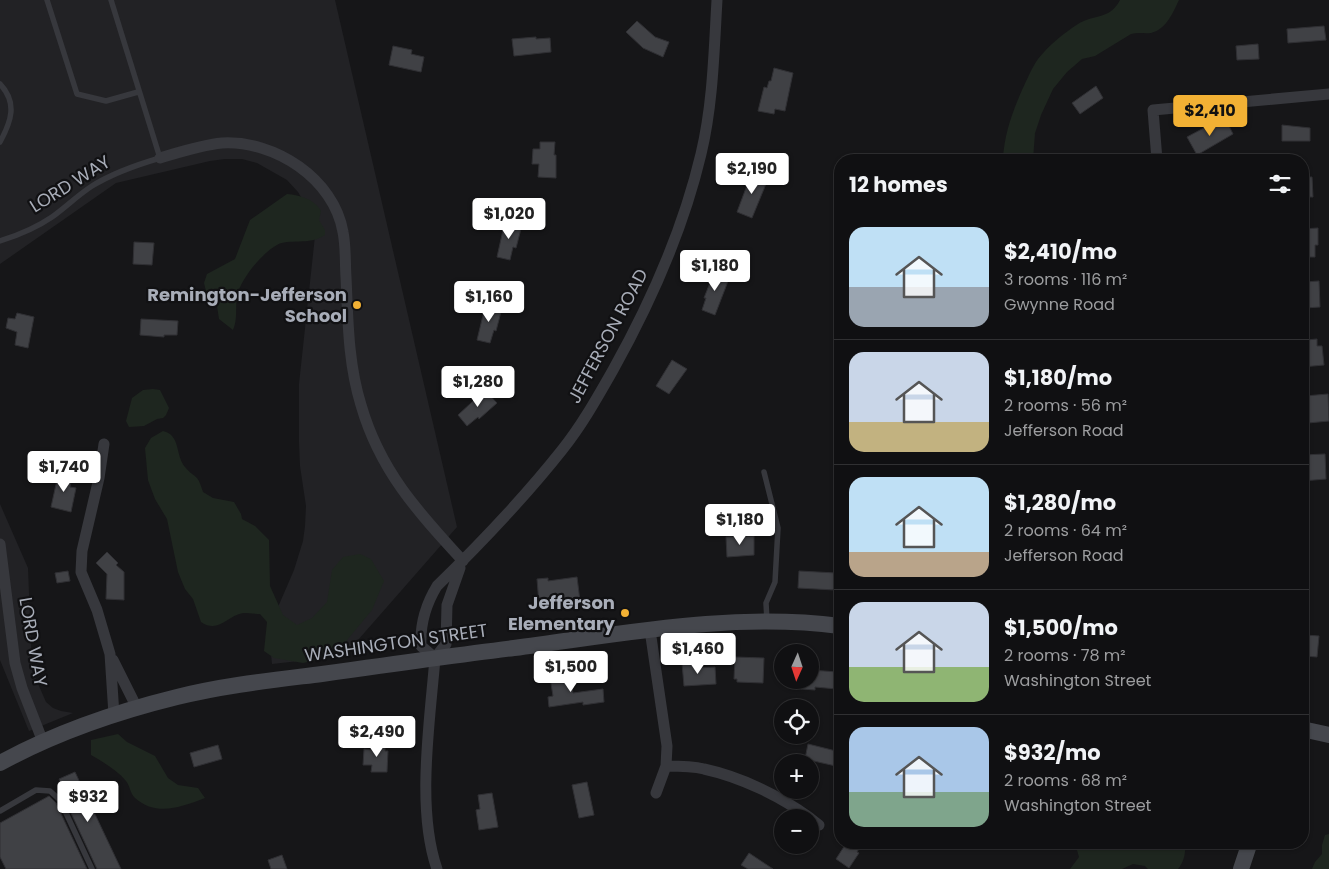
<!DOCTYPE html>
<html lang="en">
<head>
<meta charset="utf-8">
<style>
  :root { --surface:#101012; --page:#1e1e20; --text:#f1f3f6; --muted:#9c9d9f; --line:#303032; --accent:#f2b134 }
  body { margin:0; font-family:Poppins,sans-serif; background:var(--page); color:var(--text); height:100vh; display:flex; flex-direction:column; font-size:19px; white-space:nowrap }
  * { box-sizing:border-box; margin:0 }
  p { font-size:16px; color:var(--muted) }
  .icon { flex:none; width:28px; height:28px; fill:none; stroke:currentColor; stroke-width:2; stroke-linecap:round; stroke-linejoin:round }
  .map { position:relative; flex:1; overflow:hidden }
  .drawer { position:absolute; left:834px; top:154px; width:475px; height:695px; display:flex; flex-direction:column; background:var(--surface); border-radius:20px; box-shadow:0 1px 4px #0004,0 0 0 1px var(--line) }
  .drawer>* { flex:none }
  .needle { width:32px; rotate:183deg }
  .controls { position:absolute; left:774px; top:644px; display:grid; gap:10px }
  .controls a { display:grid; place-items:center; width:45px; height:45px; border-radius:50%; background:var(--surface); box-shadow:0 1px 4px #0004,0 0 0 1px var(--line); font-size:25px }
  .price { position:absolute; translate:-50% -42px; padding:0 11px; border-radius:5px; background:#fff; color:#222; font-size:16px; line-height:32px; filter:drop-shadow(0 1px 2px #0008) }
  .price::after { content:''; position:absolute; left:50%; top:30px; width:15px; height:11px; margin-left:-8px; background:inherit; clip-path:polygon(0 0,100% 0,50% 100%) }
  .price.selected { background:var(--accent); color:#111 }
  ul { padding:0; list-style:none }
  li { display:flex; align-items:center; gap:15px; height:125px; padding:0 15px }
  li+li { border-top:1px solid var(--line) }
  li span { display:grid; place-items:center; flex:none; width:140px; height:100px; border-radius:15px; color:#555 }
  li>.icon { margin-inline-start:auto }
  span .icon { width:60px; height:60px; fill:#fffc; stroke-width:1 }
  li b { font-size:21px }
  h2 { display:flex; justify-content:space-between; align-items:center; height:60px; padding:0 15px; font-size:21px }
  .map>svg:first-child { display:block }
</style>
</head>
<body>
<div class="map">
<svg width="1329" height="869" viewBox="0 0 1329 869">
  <rect width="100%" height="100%" fill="#161618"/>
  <path fill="#222225" d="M0 0H335L457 527 344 656 272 664 270 644 275 614 294 570 303 541 305 526 306 506 300 466 299 442V384L315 236 307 207 298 192 287 180 257 163 242 159H225L210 161 116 183 0 264Z
    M0 504 28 568 32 670 46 702 53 708 61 711 73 713 29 731 0 660Z"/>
  <path fill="#1e261f" d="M1120 0H1179C1173 12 1167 29 1151 33 1145 34 1138 32 1131 34L1095 56 1082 59 1067 72 1053 89 1041 115 1035 133 1033 160H1003C1004 135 1012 113 1022 90 1027 80 1031 69 1038 59 1048 46 1064 33 1078 24 1094 14 1110 20 1120 0Z
    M287 194C300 195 314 199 321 211L319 220 325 230V235C309 246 288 238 277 245 262 253 240 280 237 296 235 308 238 319 233 330L219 319 217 306 207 295 204 283 207 274 235 259 250 220Z
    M153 389 160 390 169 408 166 415 163 418 157 419 144 426 129 427 126 421 132 398 143 390Z
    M163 431C181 435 175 455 185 467 196 480 197 472 203 492L213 498 234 502 241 514 242 519 255 526 269 540 270 586 283 615 297 625 312 618 327 602 332 570 343 557 360 554 371 559 384 581 372 610 338 651 325 658 303 663 274 658 264 651 267 622 260 614C254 614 248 613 243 613 226 616 219 634 201 622L193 599 185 589 178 572 167 519 155 499 148 480 145 448 151 438Z
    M118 734 127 742 155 756 168 778 178 785 198 788 205 798C181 807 157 817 135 798 130 793 130 786 126 781 117 770 103 762 91 755V740Z
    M1329 834V869H1312L1315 862 1322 854V845L1325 835Z
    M1075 843H1185C1186 852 1184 862 1178 869H1148L1145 866 1133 864 1122 869H1070L1079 857Z"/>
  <path fill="#404145" stroke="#303034" d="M637 21 655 37 669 42 663 57 643 48 626 32Z
    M1324 26 1326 40 1288 43 1287 29Z
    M536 37V39L550 38 551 52 514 56 512 39Z
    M1258 44 1259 59 1237 60 1236 46Z
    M393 46 412 50 411 54 424 57 421 72 389 65Z
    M774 68 793 73 785 111 775 109 774 114 758 111 764 87 767 88 769 81H771Z
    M1096 86 1103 98 1080 114 1072 103Z
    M1226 120 1233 134 1197 155 1187 137 1215 122 1217 125Z
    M1282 125 1310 128V141H1282Z
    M540 142H555L554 155H556V178L538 177 539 164H532L533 149H540Z
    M752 172 768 179 752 218 737 212Z
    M1302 177H1312L1313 197H1302Z
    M505 221 522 225 516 248 513 247 510 260 497 257Z
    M1318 228V245H1315V257H1303L1302 229Z
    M134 242 154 243 152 265 133 264Z
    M715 270 730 276 715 315 702 310 706 298H704Z
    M1319 281 1320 307 1305 308 1304 282Z
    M486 303 502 308 496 331 494 330 490 343 477 340Z
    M17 313 34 317 28 348 15 345 17 332 6 328 8 318 15 319Z
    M141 319 178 321 177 335H164V337L140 335Z
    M1317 339V346H1322L1324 365 1302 367V343L1307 342 1306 340Z
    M672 360 687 369 669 394 656 386Z
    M485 390 497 403 479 419 478 417 467 426 458 415Z
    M1328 394 1329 421 1308 423 1305 396Z
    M1325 454 1326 479 1302 481V455Z
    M59 471 71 474V477H72L70 487 76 488 71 512 51 507Z
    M754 536V555L727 557 726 537Z
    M107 552 118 563 116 565 124 572V600L106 599 107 574 96 563Z
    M68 571 70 581 57 583 55 573Z
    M799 571 836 573 835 590 798 588Z
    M577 577 580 601 567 603V600L539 604 537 579 548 578V581Z
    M1305 635 1319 636 1317 657 1304 656Z
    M735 657 764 658 763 683 737 682V679H734Z
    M682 663H696V668L715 667 716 684 684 686Z
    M810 670 838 672 837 689 815 687V690L801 689V680H810Z
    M570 674 573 693 603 689 604 702 583 705V702L549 707 548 697 553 696 550 677Z
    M372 743 385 744V751H388L387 772H371L372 765H363L364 749 372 750Z
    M808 744 840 752V767L805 759Z
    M218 745 222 759 194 767 190 753Z
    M75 772 121 869H97L64 798 58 792 64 789 59 779Z
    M587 782 594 815 579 818 572 785Z
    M492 793 498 827 479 830 476 810 480 809 478 795Z
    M49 796 56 803 87 869H6L0 857V823Z
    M847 842H863L857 852 859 853 849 868 836 859Z
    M749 853 773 869H748L741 865Z
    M282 855 287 869H271L268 860Z"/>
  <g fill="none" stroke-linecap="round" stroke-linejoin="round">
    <path stroke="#37383d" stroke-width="5.5" d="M47 0 77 94 106 101 138 92
      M0 84C18 103 11 122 0 142
      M0 241C19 235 36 228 52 217 66 207 78 195 92 186 113 173 136 165 160 158L111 0
      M764 472 778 528 775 582 766 603 767 621
      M0 811 36 790 50 791 60 800 92 869"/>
    <path stroke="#37383d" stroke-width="11" d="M160 158C180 152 201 145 222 143 275 140 334 179 343 232 346 247 345 263 346 277 348 320 348 363 361 405 380 471 418 512 463 561
      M1157 160 1153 110 1329 94
      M104 444 99 478 82 551 81 572 97 610 110 654 114 715
      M0 544 15 663 22 688 43 742
      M650 630 667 746 666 766 656 793
      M435 658 421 646C420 625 426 604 437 586 481 543 524 498 562 450 582 425 597 398 613 370 651 302 683 230 701 154 713 104 714 51 717 0
      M435 658C430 721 416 809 437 869
      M435 658 446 644 447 605 460 568
      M113 660 137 708
      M666 766C678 766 692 766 704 769 741 777 780 796 810 818
      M810 818 819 825"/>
    <path stroke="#45474d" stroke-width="16" d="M1302 729 1329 735
      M0 763C55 733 116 712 177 697 225 685 274 680 322 674 386 665 450 656 514 648 622 634 731 612 840 626
      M1241 869 1250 842"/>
  </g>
  <g fill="#f2b134" stroke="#111113" stroke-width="2">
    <circle cx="357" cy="305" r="5"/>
    <circle cx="625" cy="613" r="5"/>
  </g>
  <g text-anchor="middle" stroke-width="4.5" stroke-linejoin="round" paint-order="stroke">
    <g font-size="18" fill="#a8adb8" stroke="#111113">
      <text transform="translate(70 184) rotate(-32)" y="6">LORD WAY</text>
      <text transform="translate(608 336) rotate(-62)" y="6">JEFFERSON ROAD</text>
      <text transform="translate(33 642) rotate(80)" y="6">LORD WAY</text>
      <text transform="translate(396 643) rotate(-8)" y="6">WASHINGTON STREET</text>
    </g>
    <g font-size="18" font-weight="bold" fill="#a8adb8" stroke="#111113" text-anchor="end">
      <text x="347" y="301">Remington-Jefferson<tspan x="347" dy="21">School</tspan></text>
      <text x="615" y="609">Jefferson<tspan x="615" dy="21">Elementary</tspan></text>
    </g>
  </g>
</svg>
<div class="controls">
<a><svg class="needle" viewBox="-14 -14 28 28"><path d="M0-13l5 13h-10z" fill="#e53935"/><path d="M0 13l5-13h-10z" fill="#9c9d9f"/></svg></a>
<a><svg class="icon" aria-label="locate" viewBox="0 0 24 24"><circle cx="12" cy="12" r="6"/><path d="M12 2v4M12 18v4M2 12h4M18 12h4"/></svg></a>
<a>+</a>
<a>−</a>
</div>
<b class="price selected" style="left:1210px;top:137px">$2,410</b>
<b class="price" style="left:752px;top:195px">$2,190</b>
<b class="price" style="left:509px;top:240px">$1,020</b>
<b class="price" style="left:715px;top:292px">$1,180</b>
<b class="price" style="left:489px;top:323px">$1,160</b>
<b class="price" style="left:478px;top:408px">$1,280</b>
<b class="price" style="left:64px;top:493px">$1,740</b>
<b class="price" style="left:740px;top:546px">$1,180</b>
<b class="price" style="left:698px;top:675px">$1,460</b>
<b class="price" style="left:571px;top:693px">$1,500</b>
<b class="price" style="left:377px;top:758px">$2,490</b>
<b class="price" style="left:88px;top:823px">$932</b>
<section class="drawer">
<h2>12 homes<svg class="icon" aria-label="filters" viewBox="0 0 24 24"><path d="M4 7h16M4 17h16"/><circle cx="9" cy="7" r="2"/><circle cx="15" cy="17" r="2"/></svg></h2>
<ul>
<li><span style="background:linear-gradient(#bfe0f5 60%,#9aa5b1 0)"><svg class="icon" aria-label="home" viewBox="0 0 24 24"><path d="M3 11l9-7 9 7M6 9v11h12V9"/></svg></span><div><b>$2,410/mo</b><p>3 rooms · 116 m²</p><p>Gwynne Road</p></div></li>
<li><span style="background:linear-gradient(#c9d6e8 70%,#c2b280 0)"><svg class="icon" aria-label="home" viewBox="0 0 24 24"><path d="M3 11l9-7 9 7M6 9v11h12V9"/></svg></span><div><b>$1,180/mo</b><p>2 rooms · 56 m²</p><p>Jefferson Road</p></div></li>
<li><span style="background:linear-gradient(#bfe0f5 75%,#b9a48a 0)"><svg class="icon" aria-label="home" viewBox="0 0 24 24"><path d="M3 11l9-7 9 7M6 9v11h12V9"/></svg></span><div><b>$1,280/mo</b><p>2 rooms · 64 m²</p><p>Jefferson Road</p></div></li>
<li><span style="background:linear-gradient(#c9d6e8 65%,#8fb573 0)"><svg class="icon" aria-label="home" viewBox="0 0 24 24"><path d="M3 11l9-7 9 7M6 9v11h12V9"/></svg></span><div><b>$1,500/mo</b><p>2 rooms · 78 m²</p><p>Washington Street</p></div></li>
<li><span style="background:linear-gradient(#a9c7e8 65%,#7fa58c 0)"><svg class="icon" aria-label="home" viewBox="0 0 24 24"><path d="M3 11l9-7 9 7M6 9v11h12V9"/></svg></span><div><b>$932/mo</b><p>2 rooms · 68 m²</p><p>Washington Street</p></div></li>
</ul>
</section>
</div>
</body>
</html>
